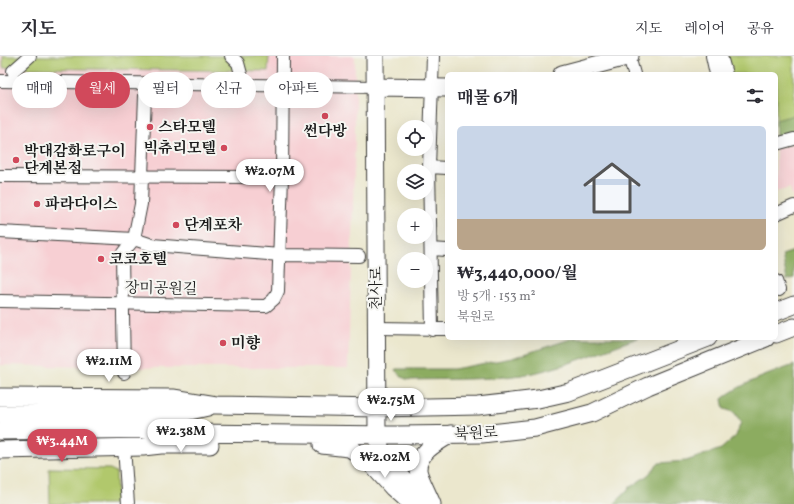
<!DOCTYPE html>
<html lang="ko">
<head>
<meta charset="utf-8">
<style>
  :root { --surface:#fff; --page:#f7f7f7; --text:#2b2b33; --muted:#7c7c81; --line:#e1e1e2; --accent:#d1495b }
  body { margin:0; font-family:Vollkorn,"Noto Serif KR",serif; background:var(--page); color:var(--text); height:100vh; display:flex; flex-direction:column; font-size:15px; white-space:nowrap }
  * { box-sizing:border-box; margin:0 }
  p { font-size:13px; color:var(--muted) }
  .icon { flex:none; width:22px; height:22px; fill:none; stroke:currentColor; stroke-width:2; stroke-linecap:round; stroke-linejoin:round }
  .map { position:relative; flex:1; overflow:hidden }
  .sheet { position:absolute; left:445px; top:16px; width:333px; height:268px; display:flex; flex-direction:column; background:var(--surface); border-radius:6px; box-shadow:0 4px 16px #0002 }
  .sheet>* { flex:none }
  .top-card { position:absolute; left:12px; top:16px; width:373px; height:36px; display:flex; gap:8px }
  .buttons { position:absolute; left:397px; top:64px; display:grid; gap:8px }
  .buttons a { display:grid; place-items:center; width:36px; height:36px; border-radius:50%; background:var(--surface); box-shadow:0 4px 16px #0002; font-size:20px }
  .price { position:absolute; translate:-50% -34px; padding:0 9px; border-radius:14px; background:#fff; color:#222; font-size:13px; line-height:26px; filter:drop-shadow(0 1px 2px #0008) }
  .price::after { content:''; position:absolute; left:50%; top:24px; width:12px; height:9px; margin-left:-6px; background:inherit; clip-path:polygon(0 0,100% 0,50% 100%) }
  .price.current { background:var(--accent); color:#fff }
  ul { padding:0; list-style:none }
  li { display:grid; align-content:center; gap:8px; height:212px; padding:0 12px }
  li+li { border-top:1px solid var(--line) }
  li span { display:grid; place-items:center; height:124px; border-radius:6px; color:#555 }
  li>.icon { margin-inline-start:auto }
  span .icon { width:72px; height:72px; fill:#fffc; stroke-width:1 }
  li b { font-size:17px }
  h2 { display:flex; justify-content:space-between; align-items:center; height:48px; padding:0 12px; font-size:17px }
  .chip { padding:0 14px; border-radius:18px; background:var(--surface); box-shadow:0 4px 16px #0002; font-size:14px; line-height:36px }
  .chip.current { background:var(--accent); color:#fff }
  header { display:flex; align-items:center; gap:24px; box-sizing:border-box; height:56px; padding:0 20px; background:var(--surface); border-bottom:1px solid var(--line) }
  header strong { font-size:19px }
  nav { display:flex; gap:22px; margin-inline-start:auto; font-size:14px }
  .map>svg:first-child { display:block }
</style>
</head>
<body>
<header>
<strong>지도</strong>
<nav><a>지도</a><a>레이어</a><a>공유</a></nav>
</header>
<div class="map">
<svg width="794" height="448" viewBox="0 0 794 448">
  <rect width="100%" height="100%" fill="#f6f6f2"/>
  <filter id="ink" filterUnits="userSpaceOnUse"><feTurbulence type="fractalNoise" baseFrequency=".025" numOctaves="2"/><feDisplacementMap in="SourceGraphic" scale="8" xChannelSelector="R" yChannelSelector="G"/><feConvolveMatrix kernelMatrix="1 2 1 2 8 2 1 2 1" color-interpolation-filters="sRGB"/></filter>
  <filter id="wash" filterUnits="userSpaceOnUse"><feTurbulence type="fractalNoise" baseFrequency=".012" numOctaves="4" result="noise"/><feDisplacementMap in="SourceGraphic" scale="16" xChannelSelector="R" yChannelSelector="G"/><feGaussianBlur stdDeviation="0.9" result="paint"/><feColorMatrix in="noise" values="0 0 0 0 0 0 0 0 0 0 0 0 0 0 0 0 0 1.4 0 .05"/><feComposite in="paint" operator="in"/></filter>
  <g filter="url(#wash)">
    <rect width="100%" height="100%" fill="#ebe7cd"/>
    <path fill="#f7cfd3" d="M0 0H355V83L348 312H156L0 309Z
      M794 88V145L790 132 776 136V92Z"/>
    <path fill="#b1c86c" stroke="#667244" d="M3 0H269L268 15 3 12Z
      M726 0H794V83L776 88V18H731Z
      M49 412 110 413 116 416 117 448H50Z"/>
    <path fill="#8cac60" stroke="#54643e" d="M794 59V79L776 86V64Z
      M794 195V222L787 224 782 199Z
      M574 282H638C600 295 562 313 522 319 485 324 448 323 410 324 402 322 399 320 396 313H454L512 302Z
      M794 309V448H615L616 446 629 432 648 419 659 407 686 405 721 393 736 380 741 366 734 356 724 353 722 343C739 328 772 317 794 309Z"/>
  </g>
  <g filter="url(#ink)">
    <g fill="none" stroke-linecap="round" stroke-linejoin="round">
      <g stroke="#3b3a37" stroke-width="14">
        <path id="street" d="M231 0 238 7 241 18
          M629 0 634 18
          M712 0 716 18
          M721 0 726 18
          M13 15 30 0
          M0 25 375 31
          M776 88 794 83
          M429 111 447 112
          M0 120 282 121
          M776 158 794 150
          M0 176 134 183 152 189 280 199 359 200
          M431 193 447 194
          M776 225 779 234
          M0 245 266 250 274 243 278 235 282 121 283 0
          M376 272 447 273
          M432 274 429 111 433 0
          M124 317 122 198 134 183 141 148 145 39
          M124 391 128 448"/>
      </g>
      <g stroke="#3b3a37" stroke-width="19">
        <path id="secondary" d="M375 0 377 379 381 394 389 407 426 448
          M562 18 630 0
          M375 31 447 32
          M776 256 794 249
          M776 278 794 271
          M0 341 173 342 216 349 377 352 478 350 538 343 569 336 708 282
          M0 358 172 359 208 351
          M0 375 174 373 190 377 396 379 482 378 535 372 592 357 648 330 766 282
          M322 389 349 392 366 402 393 432 411 448
          M0 394 143 391 161 389H210
          M432 448C429 440 418 420 418 413 418 396 438 386 451 378"/>
      </g>
      <use href="#street" stroke="#fff" stroke-width="12"/>
      <use href="#secondary" stroke="#fff" stroke-width="17"/>
    </g>
  </g>
  <g fill="#d1495b" stroke="#f6f6f2" stroke-width="1.5">
    <circle cx="325" cy="60" r="4"/>
    <circle cx="150" cy="71" r="4"/>
    <circle cx="224" cy="92" r="4"/>
    <circle cx="16" cy="104" r="4"/>
    <circle cx="37" cy="148" r="4"/>
    <circle cx="176" cy="169" r="4"/>
    <circle cx="101" cy="203" r="4"/>
    <circle cx="223" cy="287" r="4"/>
  </g>
  <g text-anchor="middle" stroke-width="4" stroke-linejoin="round" paint-order="stroke">
    <g font-size="15" font-weight="bold" fill="#1c1c1c" stroke="#f6f6f2" text-anchor="start">
      <text x="158" y="76">스타모텔</text>
      <text x="325" y="80" text-anchor="middle">썬다방</text>
      <text x="216" y="97" text-anchor="end">빅츄리모텔</text>
      <text x="24" y="100">박대감화로구이<tspan x="24" dy="17">단계본점</tspan></text>
      <text x="45" y="153">파라다이스</text>
      <text x="184" y="174">단계포차</text>
      <text x="109" y="208">코코호텔</text>
      <text x="231" y="292">미향</text>
    </g>
    <g font-size="15" fill="#1c1c1c" stroke="#f6f6f2">
      <text transform="translate(161 232) rotate(1)" y="5">장미공원길</text>
      <text transform="translate(376 232) rotate(-90)" y="5">천사로</text>
      <text transform="translate(476 377) rotate(-3)" y="5">북원로</text>
    </g>
  </g>
</svg>
<div class="buttons">
<a><svg class="icon" aria-label="locate" viewBox="0 0 24 24"><circle cx="12" cy="12" r="6"/><path d="M12 2v4M12 18v4M2 12h4M18 12h4"/></svg></a>
<a><svg class="icon" aria-label="layers" viewBox="0 0 24 24"><path d="M12 4l9 5-9 5-9-5zM3 14l9 5 9-5"/></svg></a>
<a>+</a>
<a>−</a>
</div>
<b class="price" style="left:270px;top:137px">₩2.07M</b>
<b class="price" style="left:109px;top:327px">₩2.11M</b>
<b class="price" style="left:391px;top:366px">₩2.75M</b>
<b class="price" style="left:181px;top:397px">₩2.38M</b>
<b class="price current" style="left:62px;top:407px">₩3.44M</b>
<b class="price" style="left:385px;top:423px">₩2.02M</b>
<div class="top-card">
<a class="chip">매매</a>
<a class="chip current">월세</a>
<a class="chip">필터</a>
<a class="chip">신규</a>
<a class="chip">아파트</a>
</div>
<section class="sheet">
<h2>매물 6개<svg class="icon" aria-label="filters" viewBox="0 0 24 24"><path d="M4 7h16M4 17h16"/><circle cx="9" cy="7" r="2"/><circle cx="15" cy="17" r="2"/></svg></h2>
<ul>
<li><span style="background:linear-gradient(#c9d6e8 75%,#b9a48a 0)"><svg class="icon" aria-label="home" viewBox="0 0 24 24"><path d="M3 11l9-7 9 7M6 9v11h12V9"/></svg></span><div><b>₩3,440,000/월</b><p>방 5개 · 153 m²</p><p>북원로</p></div></li>
</ul>
</section>
</div>
</body>
</html>
